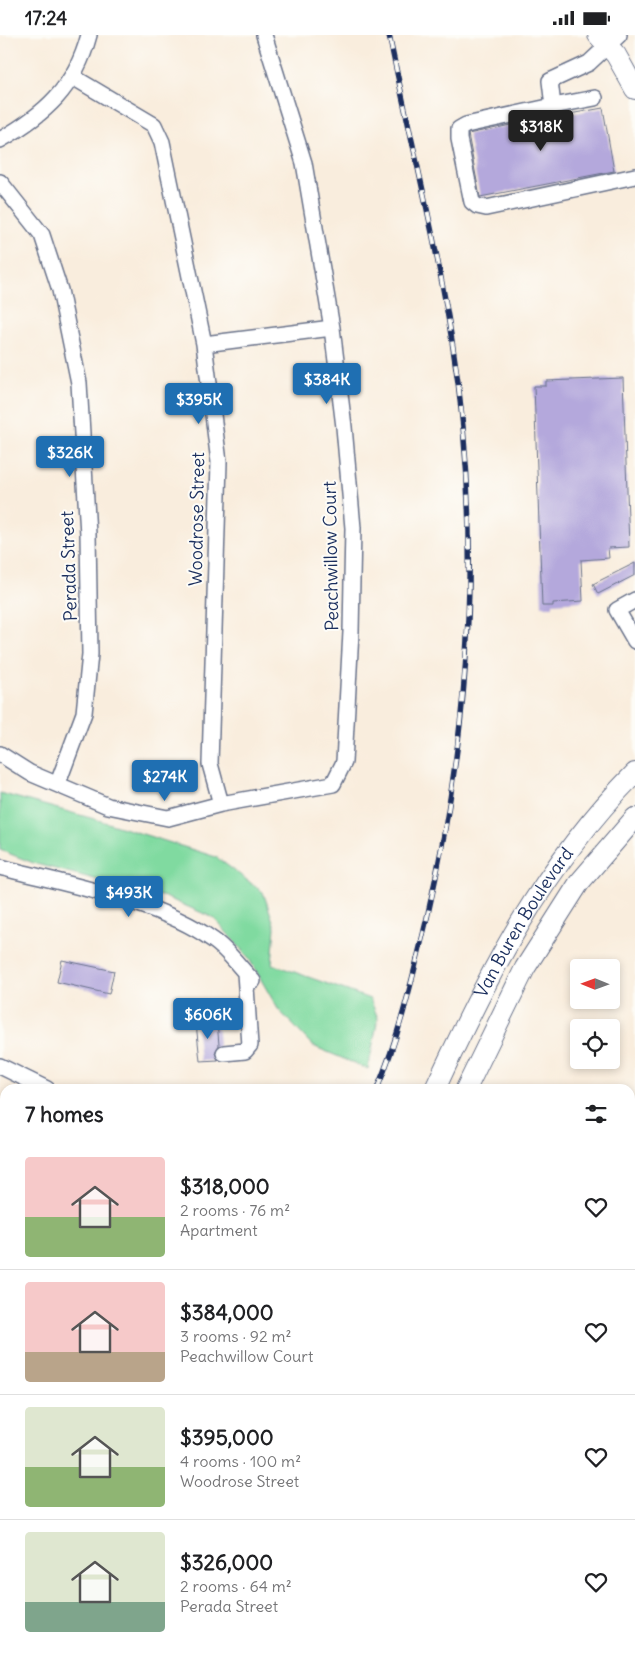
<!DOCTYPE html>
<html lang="en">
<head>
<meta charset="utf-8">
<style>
  :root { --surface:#fff; --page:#f6f6f6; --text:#202124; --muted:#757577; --line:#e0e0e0; --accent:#1f6fb2 }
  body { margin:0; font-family:Delius,sans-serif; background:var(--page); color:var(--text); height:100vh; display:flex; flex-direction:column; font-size:19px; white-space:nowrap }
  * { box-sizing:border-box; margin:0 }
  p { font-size:16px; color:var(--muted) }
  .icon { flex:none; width:28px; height:28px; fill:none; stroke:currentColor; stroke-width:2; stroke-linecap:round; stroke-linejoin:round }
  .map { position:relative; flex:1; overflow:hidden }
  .drawer { position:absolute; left:0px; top:1049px; width:635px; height:571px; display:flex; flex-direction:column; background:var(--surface); border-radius:15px 15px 0 0; box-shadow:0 2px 8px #0003 }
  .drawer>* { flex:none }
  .needle { width:32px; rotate:271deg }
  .controls { position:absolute; left:570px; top:924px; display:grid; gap:10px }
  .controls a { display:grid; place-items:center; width:50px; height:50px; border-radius:5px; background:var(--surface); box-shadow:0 2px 8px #0003; font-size:25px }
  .price { position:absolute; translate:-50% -42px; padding:0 11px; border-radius:5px; background:var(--accent); color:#fff; font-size:16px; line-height:32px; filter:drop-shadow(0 1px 2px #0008) }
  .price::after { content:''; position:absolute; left:50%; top:30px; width:15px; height:11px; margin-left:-8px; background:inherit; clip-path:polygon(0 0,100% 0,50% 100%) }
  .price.on { background:#222; color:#fff }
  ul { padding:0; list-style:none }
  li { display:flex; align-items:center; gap:15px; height:125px; padding:0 25px }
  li+li { border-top:1px solid var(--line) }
  li span { display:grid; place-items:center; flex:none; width:140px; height:100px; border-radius:5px; color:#555 }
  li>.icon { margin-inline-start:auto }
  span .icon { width:60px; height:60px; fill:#fffc; stroke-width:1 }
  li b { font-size:21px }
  h2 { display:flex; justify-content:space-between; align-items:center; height:60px; padding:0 25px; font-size:21px }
  .status { display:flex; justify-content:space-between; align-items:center; height:35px; padding:0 25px; background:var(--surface); direction:ltr }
  .status svg { height:14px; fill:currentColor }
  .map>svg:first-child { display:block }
</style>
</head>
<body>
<div class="status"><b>17:24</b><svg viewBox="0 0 49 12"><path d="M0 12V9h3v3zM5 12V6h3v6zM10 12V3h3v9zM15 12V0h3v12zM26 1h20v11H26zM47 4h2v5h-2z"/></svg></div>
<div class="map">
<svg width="635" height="1619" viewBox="0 0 635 1619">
  <rect width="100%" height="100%" fill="#fdfcf7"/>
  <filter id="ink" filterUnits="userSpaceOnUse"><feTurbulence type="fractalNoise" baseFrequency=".02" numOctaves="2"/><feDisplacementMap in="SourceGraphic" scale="10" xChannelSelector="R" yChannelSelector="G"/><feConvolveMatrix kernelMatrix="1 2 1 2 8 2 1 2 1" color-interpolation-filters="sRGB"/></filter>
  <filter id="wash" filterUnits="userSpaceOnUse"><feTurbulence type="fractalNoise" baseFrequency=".0096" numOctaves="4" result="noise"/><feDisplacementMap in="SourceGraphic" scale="20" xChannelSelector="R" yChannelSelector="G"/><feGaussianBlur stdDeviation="1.12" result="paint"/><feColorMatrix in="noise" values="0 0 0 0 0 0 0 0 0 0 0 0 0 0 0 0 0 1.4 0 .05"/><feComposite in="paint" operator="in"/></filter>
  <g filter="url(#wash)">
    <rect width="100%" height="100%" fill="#f9eddd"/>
    <path fill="#80daa0" stroke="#4e847f" d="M0 758 98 785 216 822 263 857 275 892 272 929 370 964 378 983 368 1034 313 1011 278 974 248 922 214 883 165 862 36 829 0 815Z"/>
    <g id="blocks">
      <path fill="#b4a8dc" d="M603 73 614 136 480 162 468 99 530 86Z
        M623 343 629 512 608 513 609 523 581 525 583 566 553 568V571H542L534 351H546V346Z
        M635 528V540L598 559 593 549Z
        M62 925 114 936 109 959 57 947Z
        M217 986 219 1010 215 1018 218 1025 200 1026 196 988Z"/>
    </g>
  </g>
  <g filter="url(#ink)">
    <use href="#blocks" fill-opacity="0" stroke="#69728a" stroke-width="1"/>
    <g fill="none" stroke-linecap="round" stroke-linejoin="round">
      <g stroke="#69728a" stroke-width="18">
        <path id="minor" d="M619 0 589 28 550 46 553 71 466 90 459 94V104L472 167 477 171 486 173 635 141
          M73 42 154 90 162 107 204 309 219 427 210 729 221 769
          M553 71 595 63
          M0 105C45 79 75 53 89 0
          M0 147 42 200 60 255 79 348 88 499 90 619 84 678 58 748
          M204 309 332 293
          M635 565 617 575 635 606
          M0 719 30 738 108 771 168 783 221 769 333 749 344 727 351 597 353 493 344 392 332 293 304 128 264 0
          M0 832C64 849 160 866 213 905 228 915 240 933 253 946
          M224 1018 245 1016 250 1010 245 938
          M0 1031 47 1054
          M0 1183V1195
          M630 1281 635 1274
          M397 1615 402 1619"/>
      </g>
      <g stroke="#69728a" stroke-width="22">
        <g id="major">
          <path d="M598 0 616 20 635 54"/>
          <path id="s1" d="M435 1054C489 937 543 831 635 738"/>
          <path d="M466 1054 525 933 579 848 635 783"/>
          <path d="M90 1619 94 1615"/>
          <path d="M125 1619 128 1615"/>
        </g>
      </g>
      <path stroke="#69728a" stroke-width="2" stroke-dasharray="1 4" stroke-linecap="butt" d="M630 1133 635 1136"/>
      <use href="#minor" stroke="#fff" stroke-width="15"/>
      <use href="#major" stroke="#fff" stroke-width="20"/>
      <g stroke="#1b2f5e" stroke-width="5.5">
        <path id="rail" d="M377 1054C400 999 413 941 427 883 470 695 483 498 452 306 436 203 410 102 389 0
          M26 1619 30 1615"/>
      </g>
      <use href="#rail" stroke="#fdfcf7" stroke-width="4" stroke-dasharray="11" stroke-linecap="butt"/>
    </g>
  </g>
  <g text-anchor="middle" stroke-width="4" stroke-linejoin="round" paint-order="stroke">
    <g font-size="18" fill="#1b2f5e" stroke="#fdfcf7">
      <text transform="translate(197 484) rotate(-89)" y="6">Woodrose Street</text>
      <text transform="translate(331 521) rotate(-91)" y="6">Peachwillow Court</text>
      <text transform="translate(69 531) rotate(-92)" y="6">Perada Street</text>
      <text dy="6" stroke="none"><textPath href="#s1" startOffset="189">Van Buren Boulevard</textPath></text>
    </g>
  </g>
</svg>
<div class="controls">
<a><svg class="needle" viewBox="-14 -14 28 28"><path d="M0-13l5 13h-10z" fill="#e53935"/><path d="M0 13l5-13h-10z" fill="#757577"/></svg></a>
<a><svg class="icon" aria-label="locate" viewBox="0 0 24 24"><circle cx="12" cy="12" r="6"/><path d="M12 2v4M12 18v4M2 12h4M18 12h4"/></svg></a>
</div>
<b class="price on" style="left:541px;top:117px">$318K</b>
<b class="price" style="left:327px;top:370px">$384K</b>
<b class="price" style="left:199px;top:390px">$395K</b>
<b class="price" style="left:70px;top:443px">$326K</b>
<b class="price" style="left:165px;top:767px">$274K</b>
<b class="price" style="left:129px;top:883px">$493K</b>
<b class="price" style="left:208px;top:1005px">$606K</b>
<section class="drawer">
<h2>7 homes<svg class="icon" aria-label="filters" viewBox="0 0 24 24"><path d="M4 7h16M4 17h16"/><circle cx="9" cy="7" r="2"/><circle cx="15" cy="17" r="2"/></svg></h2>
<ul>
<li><span style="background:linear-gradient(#f6c9c9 60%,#8fb573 0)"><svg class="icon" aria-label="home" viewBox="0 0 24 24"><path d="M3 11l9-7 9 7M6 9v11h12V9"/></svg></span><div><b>$318,000</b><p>2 rooms · 76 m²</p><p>Apartment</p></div><svg class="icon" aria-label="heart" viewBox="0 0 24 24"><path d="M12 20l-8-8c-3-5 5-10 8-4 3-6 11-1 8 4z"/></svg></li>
<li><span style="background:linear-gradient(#f6c9c9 70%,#b9a48a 0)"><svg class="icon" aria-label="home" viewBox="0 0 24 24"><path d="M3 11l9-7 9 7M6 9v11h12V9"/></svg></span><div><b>$384,000</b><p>3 rooms · 92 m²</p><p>Peachwillow Court</p></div><svg class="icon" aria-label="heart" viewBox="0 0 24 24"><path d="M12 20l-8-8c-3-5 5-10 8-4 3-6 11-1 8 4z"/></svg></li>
<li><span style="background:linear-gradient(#dfe7d0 60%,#8fb573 0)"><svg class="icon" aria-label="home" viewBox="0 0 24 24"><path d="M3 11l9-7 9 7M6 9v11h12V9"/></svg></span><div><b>$395,000</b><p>4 rooms · 100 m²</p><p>Woodrose Street</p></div><svg class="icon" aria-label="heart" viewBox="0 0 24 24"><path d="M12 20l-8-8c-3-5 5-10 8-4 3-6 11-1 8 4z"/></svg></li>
<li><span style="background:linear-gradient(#dfe7d0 70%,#7fa58c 0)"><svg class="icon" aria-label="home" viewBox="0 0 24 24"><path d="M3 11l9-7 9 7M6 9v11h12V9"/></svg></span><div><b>$326,000</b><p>2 rooms · 64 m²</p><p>Perada Street</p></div><svg class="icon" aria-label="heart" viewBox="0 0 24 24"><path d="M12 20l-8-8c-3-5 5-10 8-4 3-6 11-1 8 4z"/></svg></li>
</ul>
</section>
</div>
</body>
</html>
